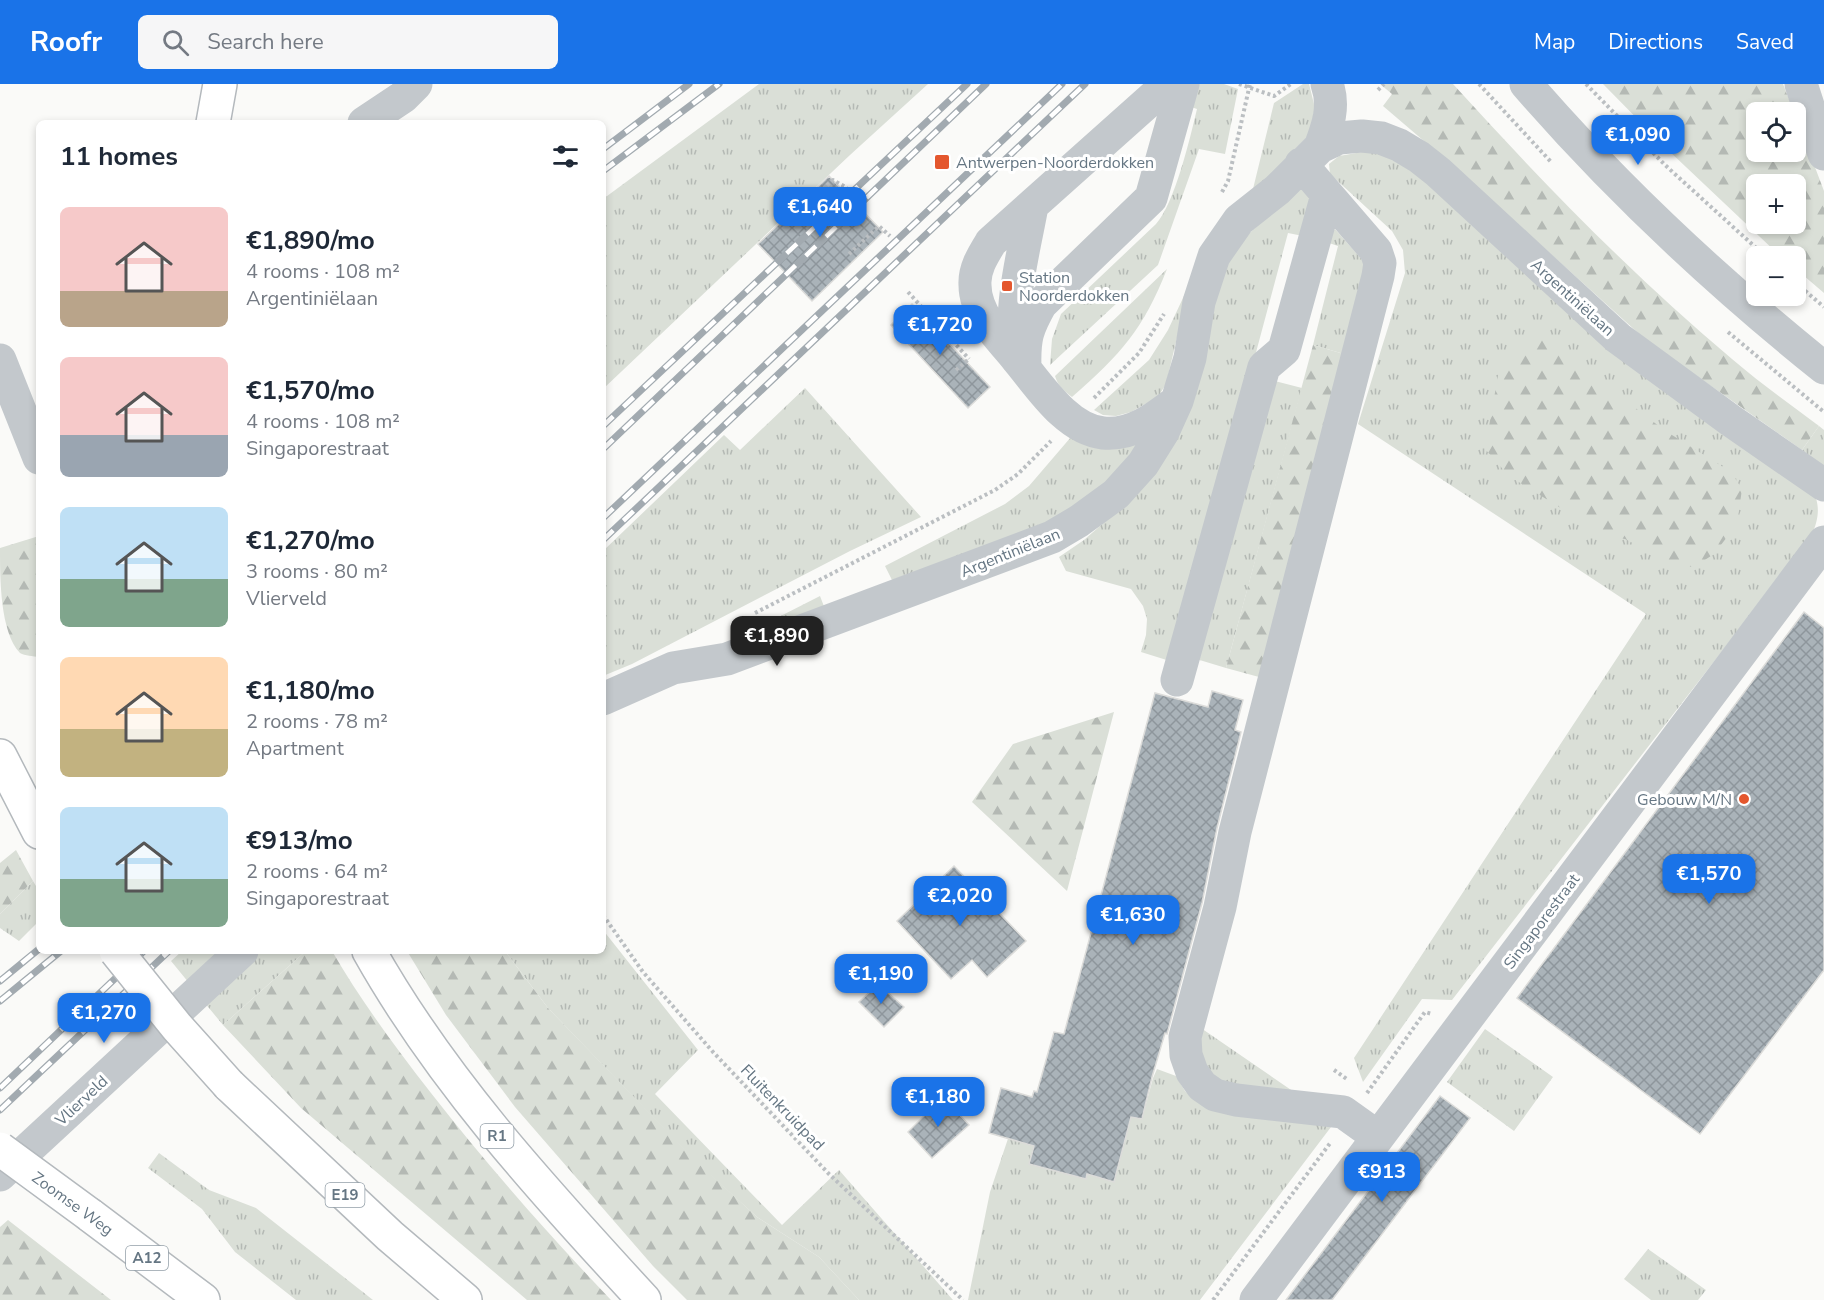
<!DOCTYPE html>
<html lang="en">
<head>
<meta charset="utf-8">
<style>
  :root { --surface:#fff; --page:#f6f6f7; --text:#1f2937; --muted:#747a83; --accent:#1a73e8 }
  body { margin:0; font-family:"Nunito Sans",sans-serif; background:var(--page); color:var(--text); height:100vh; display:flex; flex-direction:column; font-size:22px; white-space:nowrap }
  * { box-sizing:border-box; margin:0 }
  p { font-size:20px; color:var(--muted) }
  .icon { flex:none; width:33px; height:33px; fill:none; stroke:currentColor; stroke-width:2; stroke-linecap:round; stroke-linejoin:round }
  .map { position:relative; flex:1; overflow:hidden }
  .side { position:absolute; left:36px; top:36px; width:570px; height:834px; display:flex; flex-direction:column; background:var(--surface); border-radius:9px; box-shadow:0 3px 9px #0003 }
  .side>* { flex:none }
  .controls { position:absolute; left:1746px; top:18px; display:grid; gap:12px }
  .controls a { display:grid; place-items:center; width:60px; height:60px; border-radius:9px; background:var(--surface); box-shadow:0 3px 9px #0003; font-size:30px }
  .price { position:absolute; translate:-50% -51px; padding:0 14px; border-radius:12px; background:var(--accent); color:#fff; font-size:20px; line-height:39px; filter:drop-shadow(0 2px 3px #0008) }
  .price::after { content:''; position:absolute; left:50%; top:36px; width:18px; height:14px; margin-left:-9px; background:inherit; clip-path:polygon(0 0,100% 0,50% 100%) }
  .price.on { background:#222; color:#fff }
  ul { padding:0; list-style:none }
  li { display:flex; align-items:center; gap:18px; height:150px; padding:0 24px }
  li span { display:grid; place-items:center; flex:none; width:168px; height:120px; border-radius:9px; color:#555 }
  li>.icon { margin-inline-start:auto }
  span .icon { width:72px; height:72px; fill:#fffc; stroke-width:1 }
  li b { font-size:26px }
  h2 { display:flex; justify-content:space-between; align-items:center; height:72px; padding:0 24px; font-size:26px }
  header { display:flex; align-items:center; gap:36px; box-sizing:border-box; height:84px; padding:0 30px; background:var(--accent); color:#fff }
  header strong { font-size:28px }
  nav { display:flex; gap:33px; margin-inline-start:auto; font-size:21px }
  .search { width:420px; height:54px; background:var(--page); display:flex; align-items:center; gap:15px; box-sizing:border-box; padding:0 21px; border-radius:9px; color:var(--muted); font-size:22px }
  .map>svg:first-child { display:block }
</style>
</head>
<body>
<header>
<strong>Roofr</strong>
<div class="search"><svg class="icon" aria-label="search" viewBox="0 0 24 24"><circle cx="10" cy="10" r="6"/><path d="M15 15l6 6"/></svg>Search here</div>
<nav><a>Map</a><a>Directions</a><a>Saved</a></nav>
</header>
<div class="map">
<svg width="1824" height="1216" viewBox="0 0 1824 1216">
  <defs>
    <pattern id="grass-tufts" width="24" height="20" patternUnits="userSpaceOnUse" patternTransform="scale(1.5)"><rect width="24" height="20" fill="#dadfd7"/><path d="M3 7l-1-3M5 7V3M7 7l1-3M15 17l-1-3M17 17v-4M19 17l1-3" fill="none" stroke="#b4b9b4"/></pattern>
    <pattern id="forest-firs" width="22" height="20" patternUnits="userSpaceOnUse" patternTransform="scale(1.5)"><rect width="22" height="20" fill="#dadfd7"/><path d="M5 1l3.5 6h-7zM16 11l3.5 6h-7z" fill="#b4b9b4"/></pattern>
    <pattern id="building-cross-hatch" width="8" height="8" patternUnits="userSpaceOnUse" patternTransform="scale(1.5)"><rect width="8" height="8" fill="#aab3b9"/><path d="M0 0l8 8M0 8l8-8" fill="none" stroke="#8e969c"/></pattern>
  </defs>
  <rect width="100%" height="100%" fill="#fafaf8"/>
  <path fill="url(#grass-tufts)" d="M759 0H928L850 71 603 305V115Z
    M1195 0H1224L1238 5 1225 70 1199 65 1158 181 1050 281 1052 255 1061 230 1156 140C1175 119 1190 54 1197 25L1188 22Z
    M1303 0H1309L1315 24 1309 51 1252 109 1274 19Z
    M1374 66 1398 75 1816 414C1820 428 1817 438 1812 451L1452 916 1422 915 1363 998 1354 974 1646 530 1358 340 1405 189 1403 166 1392 147 1330 90 1329 80 1339 72Z
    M1297 104 1309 109 1312 115 1303 152 1288 149 1173 578 1141 568 1146 551 1147 535 1143 522 1131 505 1066 487 1059 473 1084 456 1125 420 1220 193 1239 159Z
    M1335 145 1365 179 1344 270 1313 261 1338 162 1326 158 1329 151Z
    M1167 185C1143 246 1121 270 1072 313 1064 307 1058 302 1055 292Z
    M1190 199 1166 300 1158 313 1131 328 1116 332 1103 331 1094 326 1149 276 1168 246Z
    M1267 295 1302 304 1226 584 1193 574Z
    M805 304 921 433 850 467 632 580 603 592V467L724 351 740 366Z
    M1819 342 1824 346V383L1802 366Z
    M1143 351 1134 366 1107 397 1089 412 1046 440 892 496 885 482 1005 420 1029 402 1071 353Z
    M820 512 825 525 716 565Z
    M33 797 39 807V837L19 857 0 844V830Z
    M603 846 698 966 655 1010 782 1141 839 1086 953 1216H859L819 1173 757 1133 697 1079 548 924 505 867H603Z
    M182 867H223L189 899 171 877Z
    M260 867H306L223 941 204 918Z
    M1198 942 1297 1010 1237 1004 1217 995 1202 977Z
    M1485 945 1553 993 1514 1047 1447 998Z
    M1157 985 1176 992 1185 1007 1198 1018 1331 1043 1200 1216H968L990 1108 1017 1028 1041 1034 1030 1080 1086 1095 1087 1090 1114 1098 1131 1033 1142 1035 1153 994Z
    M159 1069 209 1106 256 1124 373 1216H296L235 1168 202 1125 148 1084Z
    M1648 1165 1706 1206 1698 1216H1651L1624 1195Z"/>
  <path fill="url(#forest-firs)" fill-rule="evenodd" d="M1380 0H1453C1541 97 1632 191 1732 275 1760 299 1790 320 1819 342L1802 366 1647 257 1459 87 1383 22 1392 10Z
    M1603 0H1783L1794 28H1756V68H1796V33L1824 107V209L1796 185V172H1781L1778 170 1668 66ZM1756 100H1796V140H1756Z
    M1550 253 1612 306 1664 346 1731 388 1742 405 1737 440 1714 470 1694 483 1674 481 1625 455 1592 449 1572 431 1509 392 1485 365 1499 286 1524 260Z
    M1313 261 1344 270 1259 593 1226 584Z
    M39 452V573C33 572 25 572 20 569 0 548 0 495 0 464Z
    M1114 628 1067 807 972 718 1013 660Z
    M16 766 33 797 0 830V779Z
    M306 867H332C361 917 396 964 431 1009 488 1082 548 1150 611 1216H527L301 1024 223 941Z
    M407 867H505L548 924 697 1078 757 1133 819 1173 859 1216H687L653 1182 515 1023 446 931Z
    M8 1136 111 1216H0V1143Z"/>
  <path fill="url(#building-cross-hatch)" stroke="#dcdcda" stroke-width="1.5" d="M829 92 883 148 812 217 758 160Z
    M912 220 990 303 968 324 891 241Z
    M1804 528 1824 544V886L1700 1050 1517 914Z
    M1212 607 1243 616 1235 646 1241 648 1217 744 1202 819 1167 950 1165 949 1152 993 1142 1035 1131 1033 1114 1098 1087 1090 1086 1095 1029 1080 1034 1062 989 1049 1001 1004 1032 1013 1034 1007 1037 1008 1054 948 1064 950 1155 609 1208 623Z
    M954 782 1026 857 987 893 972 876 951 895 897 837Z
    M878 900 904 923 884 943 859 918Z
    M1440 1012 1470 1034 1332 1216H1286Z
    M943 1013 969 1041 932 1074 908 1048Z"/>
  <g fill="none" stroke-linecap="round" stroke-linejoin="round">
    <g stroke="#b4b9bd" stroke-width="36">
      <path id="highway" d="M213 39 220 0
        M0 672 39 748
        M369 867C442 997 544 1107 644 1216
        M229 1001 390 1152 465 1216
        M90 1131 203 1216"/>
    </g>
    <path stroke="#bbbfc2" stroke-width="4" stroke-dasharray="3 3" stroke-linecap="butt" d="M1239 0 1274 12 1291 0
      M1479 0 1552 79
      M1586 0 1665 81 1765 172
      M1378 6 1384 0
      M1222 108 1228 97 1250 0
      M805 122 833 96 847 104
      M849 170 879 142 890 152
      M1796 199 1824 223
      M908 208 969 275
      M1728 248 1824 328
      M956 286 969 275
      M1094 314 1139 269 1164 230
      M755 529 995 406 1018 390 1051 357
      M603 831 643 888 713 968 829 1090 963 1216
      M1334 986 1348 996
      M1367 1009 1425 928 1432 930
      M1213 1216 1331 1058"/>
    <path stroke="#c3c8cc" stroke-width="33" d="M1168 0 991 158C983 171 974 185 975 201 975 214 981 228 988 239 996 252 1008 263 1017 275 1039 301 1066 345 1103 349 1132 352 1155 334 1177 317
      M1526 0C1616 104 1717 198 1824 284
      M1801 0 1824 70
      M364 39 403 13 416 0
      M1320 63C1328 42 1335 22 1327 0
      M1301 80 1376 167 1380 179 1378 192 1235 748 1220 823 1185 953 1186 971 1192 988 1202 1002 1215 1011 1236 1016 1343 1028 1378 1053
      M1017 262C1007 229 1026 157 1032 122
      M0 276 39 374
      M1025 284C1024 254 1027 245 1041 220L1151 114 1183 0
      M1177 596 1264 283 1284 266 1327 111
      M603 615 673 584 727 575 1052 453 1079 437 1116 410 1143 380 1163 348 1177 317 1190 274 1199 218 1214 172 1239 136 1277 106 1320 63 1339 54 1362 52 1381 54 1399 61 1419 73 1438 88 1618 254 1730 336 1824 401
      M0 1091 242 867
      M1256 1216 1824 458"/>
    <use href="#highway" stroke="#fff" stroke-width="33"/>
    <g stroke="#a2aab0" stroke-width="7">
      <path id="rail" d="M603 65 689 0
        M603 87 719 0
        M603 342 967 0
        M603 365 986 0
        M603 434 1062 0
        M603 456 1085 0
        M0 897 39 865
        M0 917 61 867
        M0 1004 144 867
        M0 1026 169 867"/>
    </g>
    <use href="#rail" stroke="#fff" stroke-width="4.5" stroke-dasharray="14" stroke-linecap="butt"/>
    <g stroke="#b4b9bd" stroke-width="36" stroke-linecap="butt">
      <path id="highway-bridge" d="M116 867 177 943 229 1001
        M0 1065 90 1131"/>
    </g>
    <use href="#highway-bridge" stroke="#fff" stroke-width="33"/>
  </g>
  <g fill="#e4572e" stroke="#fff" stroke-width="2">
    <rect x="934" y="70" width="16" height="16" rx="3"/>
    <rect x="1001" y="196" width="12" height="12" rx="3"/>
    <circle cx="1744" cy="715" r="6"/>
  </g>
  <g text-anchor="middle" stroke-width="6" stroke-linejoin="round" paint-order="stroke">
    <g fill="#fff" stroke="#939fa8" stroke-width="1.5">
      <rect x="480.5" y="1040" width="33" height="24" rx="4.5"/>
      <rect x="325.5" y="1099" width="39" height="24" rx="4.5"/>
      <rect x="126" y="1162" width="42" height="24" rx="4.5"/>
    </g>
    <g font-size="15" font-weight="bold" fill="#657683">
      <text x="497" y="1057">R1</text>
      <text x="345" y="1116">E19</text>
      <text x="147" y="1179">A12</text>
    </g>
    <g font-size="16" fill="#657683" stroke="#fff" text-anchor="start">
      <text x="956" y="84">Antwerpen-Noorderdokken</text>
      <text x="1019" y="199">Station<tspan x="1019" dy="18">Noorderdokken</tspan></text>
      <text x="1732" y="721" text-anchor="end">Gebouw M/N</text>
    </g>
    <g font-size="16" fill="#657683" stroke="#fff">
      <text transform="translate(1573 213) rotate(42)" y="6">Argentiniëlaan</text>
      <text transform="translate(1010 468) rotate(-22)" y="6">Argentiniëlaan</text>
      <text transform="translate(1541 837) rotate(-53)" y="6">Singaporestraat</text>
      <text transform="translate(81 1016) rotate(-43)" y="6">Vlierveld</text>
      <text transform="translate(783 1023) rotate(46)" y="6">Fluitenkruidpad</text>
      <text transform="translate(73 1119) rotate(36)" y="6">Zoomse Weg</text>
    </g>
  </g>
</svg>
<div class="controls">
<a><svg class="icon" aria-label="locate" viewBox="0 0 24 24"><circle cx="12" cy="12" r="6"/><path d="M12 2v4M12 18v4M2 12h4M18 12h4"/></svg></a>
<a>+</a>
<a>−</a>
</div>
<b class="price" style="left:1638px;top:82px">€1,090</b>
<b class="price" style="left:820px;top:154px">€1,640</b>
<b class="price" style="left:940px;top:272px">€1,720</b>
<b class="price on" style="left:777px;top:583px">€1,890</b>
<b class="price" style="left:1709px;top:821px">€1,570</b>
<b class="price" style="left:960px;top:843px">€2,020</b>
<b class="price" style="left:1133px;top:862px">€1,630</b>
<b class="price" style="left:881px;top:921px">€1,190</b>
<b class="price" style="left:104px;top:960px">€1,270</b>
<b class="price" style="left:938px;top:1044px">€1,180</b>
<b class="price" style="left:1382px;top:1119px">€913</b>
<section class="side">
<h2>11 homes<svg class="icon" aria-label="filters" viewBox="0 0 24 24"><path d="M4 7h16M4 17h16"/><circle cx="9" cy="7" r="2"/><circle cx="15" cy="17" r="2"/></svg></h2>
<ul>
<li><span style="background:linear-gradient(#f6c9c9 70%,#b9a48a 0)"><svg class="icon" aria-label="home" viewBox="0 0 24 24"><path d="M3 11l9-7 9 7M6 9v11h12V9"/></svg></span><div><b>€1,890/mo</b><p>4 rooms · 108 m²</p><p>Argentiniëlaan</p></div></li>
<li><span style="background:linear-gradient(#f6c9c9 65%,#9aa5b1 0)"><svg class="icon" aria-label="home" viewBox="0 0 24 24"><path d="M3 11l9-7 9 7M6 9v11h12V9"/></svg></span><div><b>€1,570/mo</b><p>4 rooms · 108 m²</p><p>Singaporestraat</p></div></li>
<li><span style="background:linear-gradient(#bfe0f5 60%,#7fa58c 0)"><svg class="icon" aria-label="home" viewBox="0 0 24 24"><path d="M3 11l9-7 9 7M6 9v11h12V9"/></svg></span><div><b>€1,270/mo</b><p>3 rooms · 80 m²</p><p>Vlierveld</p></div></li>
<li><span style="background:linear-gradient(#ffd9b3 60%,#c2b280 0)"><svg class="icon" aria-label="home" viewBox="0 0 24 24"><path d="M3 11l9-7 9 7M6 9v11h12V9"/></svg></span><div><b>€1,180/mo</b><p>2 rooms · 78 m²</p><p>Apartment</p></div></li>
<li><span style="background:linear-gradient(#bfe0f5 60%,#7fa58c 0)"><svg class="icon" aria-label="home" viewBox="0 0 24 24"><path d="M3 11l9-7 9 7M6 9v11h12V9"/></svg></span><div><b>€913/mo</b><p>2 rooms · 64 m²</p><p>Singaporestraat</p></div></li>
</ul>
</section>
</div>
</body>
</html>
